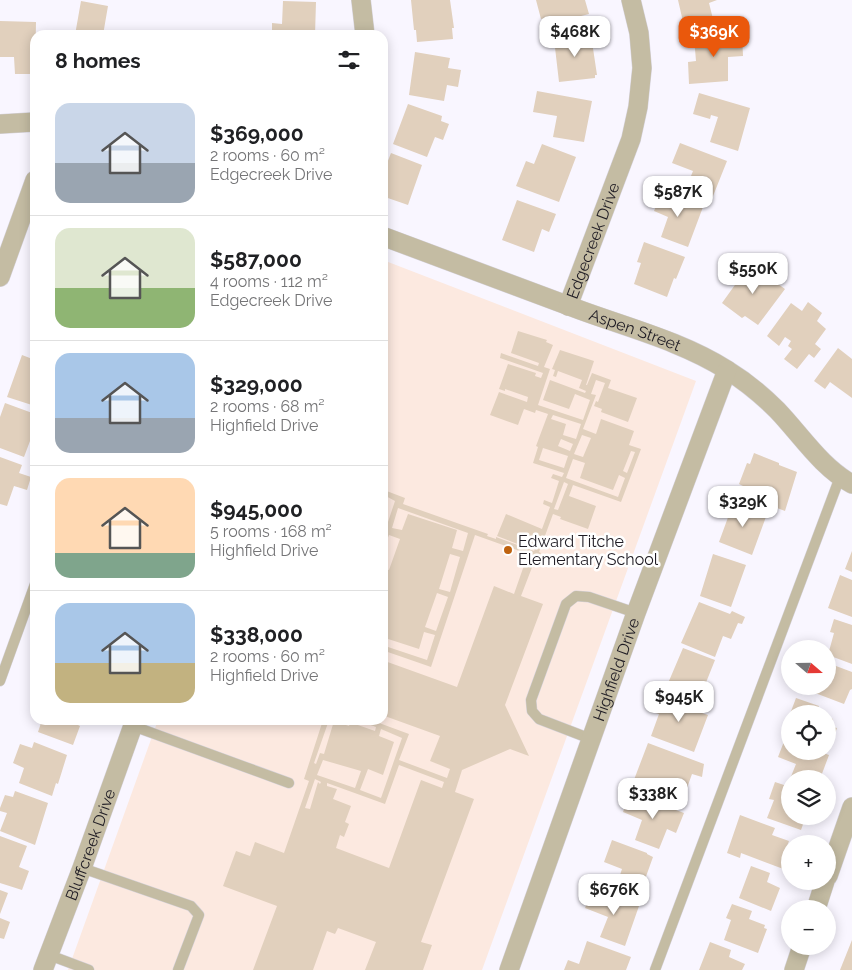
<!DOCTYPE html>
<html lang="en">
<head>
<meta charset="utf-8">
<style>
  :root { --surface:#fff; --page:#f6f6f6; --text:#202124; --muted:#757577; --line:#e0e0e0; --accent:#ea580c }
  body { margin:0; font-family:Raleway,sans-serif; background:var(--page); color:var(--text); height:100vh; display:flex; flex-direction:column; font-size:19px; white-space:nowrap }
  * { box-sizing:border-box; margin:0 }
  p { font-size:16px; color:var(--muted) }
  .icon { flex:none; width:28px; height:28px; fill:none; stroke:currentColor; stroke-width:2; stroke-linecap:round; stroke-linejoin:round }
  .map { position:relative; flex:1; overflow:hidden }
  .drawer { position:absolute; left:30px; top:30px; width:358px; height:695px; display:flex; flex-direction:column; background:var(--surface); border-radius:15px; box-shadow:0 2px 12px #0003 }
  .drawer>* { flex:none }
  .needle { width:32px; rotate:110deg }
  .tools { position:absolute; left:781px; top:640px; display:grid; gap:10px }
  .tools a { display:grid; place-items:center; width:55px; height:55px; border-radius:50%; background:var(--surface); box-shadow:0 2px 12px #0003; font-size:25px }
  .price { position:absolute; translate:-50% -42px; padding:0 11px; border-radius:10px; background:#fff; color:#222; font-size:16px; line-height:32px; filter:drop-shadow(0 1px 2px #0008) }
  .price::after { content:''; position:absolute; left:50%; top:30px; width:15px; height:11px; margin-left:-8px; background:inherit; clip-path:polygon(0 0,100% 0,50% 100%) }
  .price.on { background:var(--accent); color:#fff }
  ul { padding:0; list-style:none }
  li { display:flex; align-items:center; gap:15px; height:125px; padding:0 25px }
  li+li { border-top:1px solid var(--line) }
  li span { display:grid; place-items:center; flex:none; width:140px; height:100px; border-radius:15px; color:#555 }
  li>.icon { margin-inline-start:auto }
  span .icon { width:60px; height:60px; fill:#fffc; stroke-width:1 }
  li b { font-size:21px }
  h2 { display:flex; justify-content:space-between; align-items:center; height:60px; padding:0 25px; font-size:21px }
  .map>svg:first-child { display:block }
</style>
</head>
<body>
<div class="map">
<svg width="852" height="970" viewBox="0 0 852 970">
  <rect width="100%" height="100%" fill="#f9f6ff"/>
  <path fill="#fce9e0" d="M383 260 696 381 482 970H68L158 720H382Z"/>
  <path fill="#e1d0bd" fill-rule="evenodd" d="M411 0H450L454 28H452L453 39 417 42 416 30H414Z
    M536 0H585L589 14 553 23 552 17 541 19Z
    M678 0H717L709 3 713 19 684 26Z
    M81 1 108 6 103 35H75Z
    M283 1 316 2 315 35H272V23L282 24Z
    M0 21 36 22 35 74H15L14 57H0Z
    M53 31 70 34V35H52Z
    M742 34 743 56 728 57V81L689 84 688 62 696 61 694 37Z
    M591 35 597 75H595V78L559 82 554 39Z
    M415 52 450 58 448 68 461 70 458 87 447 85 444 101 409 95Z
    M537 91 592 101 584 142 553 137 557 116 533 112Z
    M699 93 750 108 738 151 710 142 718 117 711 115 710 119 693 114Z
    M408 104 442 116 441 121 449 124 443 140 435 137 427 157 393 144Z
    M680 143 727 161 711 201 685 191 693 171 672 163Z
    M542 144 576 157 559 202 516 186 526 161 534 164Z
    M391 153 422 165 408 205 382 196V176Z
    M662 192 703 207 688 247 661 237 668 217 654 211Z
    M517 200 556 214 549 232 542 229 534 252 502 240Z
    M644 242 685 257 676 279 674 278 667 297 634 284 641 263 637 262Z
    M750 264 785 289 758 325 745 316 742 318 722 303Z
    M808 302 822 313 817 321 826 329 815 344 821 349 814 358 809 354 797 369 784 359 792 349 788 346 791 341 785 337 779 346 767 336 791 303 802 311Z
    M518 331 547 340 546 342 553 345 544 367 550 369 538 405 583 420 590 400 575 394 569 409 543 400 550 380 585 393 586 391 579 388 582 380 558 371 556 377 553 376 555 370 552 369 560 350 594 361 586 385H587L592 373 611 380 608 388 637 398 628 422 601 412 602 409 594 406 596 401 598 402 605 383 596 380 591 394 596 395 583 429 596 434 601 419 634 431 629 445 641 449 621 502 573 485 569 496 596 506 588 529 560 519 561 517 553 514 539 552 541 553 539 558 536 557 521 596 543 604 505 705 529 756 510 749 462 770 455 792 474 799 421 942 432 945 423 970H365L376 942 338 928 335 934 327 931 313 970H253L277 906 223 886 236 851 250 856 255 842 284 853 309 781 304 779 323 720H329L314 763 316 764 320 753 324 754 334 721 349 726 351 720H356L355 724 375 731 376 727 357 720H371L409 734 399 760 447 778 450 769 430 761 440 736 382 715V660L457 687 494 586 514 594 528 554 475 535 431 667 382 650V645L427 660 435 635 424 632 419 649 382 637V590L387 577 382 575V568L389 570 400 539 389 535 382 553V533L384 534 395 501 382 494 384 490 405 498 403 504 488 534 487 536 496 539V537L534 551 536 547 526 544 525 547 497 536 506 514 542 529 550 507 543 504 544 500 552 503 559 481 551 478 553 474 562 477 564 473 533 463 538 447 536 446 548 414 536 410 535 413 524 409 518 425 490 415 499 392 527 402 528 397 505 389V391L499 389 508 364 536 373 535 376 541 378 543 373 500 358 501 353 538 366 539 363 511 353ZM553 415 581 424 576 439 563 435 566 424 551 419ZM582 435 591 438 583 457 574 454ZM561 439 573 444 570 451 558 446ZM543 448 568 456 564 468 539 460ZM631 451 635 452 627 473 623 471ZM573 459 585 463 580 478 613 490 619 475 625 478 618 497 566 478ZM564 482 568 484 558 510 554 509ZM398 508 468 533 463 551 452 548 457 530 408 514 402 530 392 528ZM450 554 460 557 450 592 439 589ZM437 593 448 597 436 631 425 627ZM381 729 402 738 381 798 360 790 368 769 383 775 394 742 379 736ZM323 760 361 771 355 788 317 775ZM399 765 444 782 442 788 421 780 389 868 336 848 340 835 344 837 349 824 345 822 351 806 333 799 337 789 327 786V783L385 804ZM315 779 321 782 320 784 318 782 310 809 305 808Z
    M838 348 852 359V398L830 382 825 389 814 381Z
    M22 355 35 360V406L7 397Z
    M5 403 35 414V434L33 433 24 457 0 448V417Z
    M754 453 779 463V465L797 472 785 511 740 494 743 486 739 484 747 463 750 464Z
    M0 457 22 465 19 473 31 477 27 490 14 486 7 506 0 504Z
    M734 501 767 514 752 555 719 542Z
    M852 551V572L845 569Z
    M713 554 746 565 731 607 700 596Z
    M840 575 852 580V617L828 608Z
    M699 602 730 614 732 611 745 617 742 624 738 623 731 639 723 636 715 657 681 643Z
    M834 619 852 625V664L828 655 834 633 830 632Z
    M683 648 715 660 699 700 666 688Z
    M828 663 852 672V689L850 690 844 704 802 688 803 686H828Z
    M664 694 701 708 702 713 708 715 694 752 651 736 659 714 656 713Z
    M796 698 819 706 816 714H790Z
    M790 714V733L784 730Z
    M828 717 833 719 830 726 837 728 830 748 828 747Z
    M42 720H79L78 725 80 726 73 745 38 732Z
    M785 739 790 741V751H818L829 755 820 779H790L796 764 778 757Z
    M34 742 67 755 58 784 56 783 52 796 19 783 24 768 13 763 20 744 32 748Z
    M648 743 704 764 702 777 692 774 687 788 671 782 665 797 632 785Z
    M775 782 790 787V816H806L801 830 767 818 774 800 769 799Z
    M15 791 48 803 35 845 0 831 7 813 0 811V808L5 795 13 797Z
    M630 793 684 813 676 833 667 829 659 849 635 840 642 820 623 812Z
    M740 815 775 828 772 835 789 841 786 849 790 850V860L786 870 741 853 740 858 727 853Z
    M0 836 27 846 19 867 29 871 22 890 0 883Z
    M612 840 647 853V854L653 857 639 896 616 887 622 869 604 862Z
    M751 866 770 873 767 882 780 888 771 911 739 898Z
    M593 889 639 906 625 946 600 937 608 917 585 908Z
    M0 890 8 893 0 914Z
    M732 904 752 911 749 919 765 925 764 928 767 929 758 953 724 940 731 920 726 918Z
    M0 918 10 922 4 939 0 938Z
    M852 940V970H840Z
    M587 941 631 957 626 970H564L568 960 579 964Z
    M710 942 731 950 729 957 745 964 742 970H699Z"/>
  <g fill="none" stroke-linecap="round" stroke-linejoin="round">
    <g stroke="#d6d3dc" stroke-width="11">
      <path id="service" d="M0 681 35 584
        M133 726 289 783
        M591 739 539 719 532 711 531 700 566 604 576 596 589 597 636 613
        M82 868 191 906 199 915 178 970
        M49 955 89 970
        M655 970 840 477"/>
    </g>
    <g stroke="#d6d3dc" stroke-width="20">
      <g id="minor">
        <path d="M361 0 365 35"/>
        <path d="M0 124 35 122"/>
        <path id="s1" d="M382 236C448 261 514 286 580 310 629 328 683 342 727 370 745 381 762 395 777 410 801 435 821 467 852 484"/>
        <path d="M0 277 35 180"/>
        <path id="s2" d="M568 306 631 139 638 107 642 68 639 33 631 0"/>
        <path d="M828 876 852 807"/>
        <path d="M816 909 825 881"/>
        <path id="s3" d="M43 970 82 868 135 720"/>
        <path id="s4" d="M509 970 636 613 727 370"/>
        <path d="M794 970 802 946"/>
      </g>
    </g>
    <use href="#service" stroke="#c4bca3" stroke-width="10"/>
    <use href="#minor" stroke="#c4bca3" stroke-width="19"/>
  </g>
  <circle fill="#bf6310" stroke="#fff" stroke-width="2" cx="508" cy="550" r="5"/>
  <g text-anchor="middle" stroke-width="5" stroke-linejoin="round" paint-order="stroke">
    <g font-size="16" fill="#1f1c24" stroke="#fff">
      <text dy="6" stroke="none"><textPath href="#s2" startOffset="70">Edgecreek Drive</textPath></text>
      <text dy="6" stroke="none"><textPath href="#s1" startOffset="270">Aspen Street</textPath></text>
      <text dy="6" stroke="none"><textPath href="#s4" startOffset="319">Highfield Drive</textPath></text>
      <text dy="6" stroke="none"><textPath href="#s3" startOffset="134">Bluffcreek Drive</textPath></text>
    </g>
    <g font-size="16" fill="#1f1c24" stroke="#fff" text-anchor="start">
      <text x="518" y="547">Edward Titche<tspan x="518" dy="18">Elementary School</tspan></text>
    </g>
  </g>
</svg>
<div class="tools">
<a><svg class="needle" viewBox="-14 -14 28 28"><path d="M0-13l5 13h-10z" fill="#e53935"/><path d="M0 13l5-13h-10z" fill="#757577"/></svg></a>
<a><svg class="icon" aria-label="locate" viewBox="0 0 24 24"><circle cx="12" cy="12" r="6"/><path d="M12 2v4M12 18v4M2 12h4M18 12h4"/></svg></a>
<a><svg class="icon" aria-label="layers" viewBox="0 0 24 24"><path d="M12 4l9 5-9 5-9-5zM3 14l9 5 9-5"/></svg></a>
<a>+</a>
<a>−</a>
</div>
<b class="price" style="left:575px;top:58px">$468K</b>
<b class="price on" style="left:714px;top:58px">$369K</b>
<b class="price" style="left:678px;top:218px">$587K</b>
<b class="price" style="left:753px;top:295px">$550K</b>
<b class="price" style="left:743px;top:528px">$329K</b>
<b class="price" style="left:679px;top:723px">$945K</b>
<b class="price" style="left:653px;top:820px">$338K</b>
<b class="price" style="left:614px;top:916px">$676K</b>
<section class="drawer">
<h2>8 homes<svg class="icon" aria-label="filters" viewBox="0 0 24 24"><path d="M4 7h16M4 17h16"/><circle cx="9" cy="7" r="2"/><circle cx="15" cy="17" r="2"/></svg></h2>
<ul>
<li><span style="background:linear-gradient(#c9d6e8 60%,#9aa5b1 0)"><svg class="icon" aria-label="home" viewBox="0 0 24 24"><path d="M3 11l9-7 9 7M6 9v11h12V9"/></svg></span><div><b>$369,000</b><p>2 rooms · 60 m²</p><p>Edgecreek Drive</p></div></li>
<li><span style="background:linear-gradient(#dfe7d0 60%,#8fb573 0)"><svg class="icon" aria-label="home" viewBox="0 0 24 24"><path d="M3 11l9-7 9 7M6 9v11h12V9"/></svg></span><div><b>$587,000</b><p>4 rooms · 112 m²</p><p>Edgecreek Drive</p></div></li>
<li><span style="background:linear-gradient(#a9c7e8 65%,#9aa5b1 0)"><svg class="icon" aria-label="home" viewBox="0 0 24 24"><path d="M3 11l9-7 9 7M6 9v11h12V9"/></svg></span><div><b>$329,000</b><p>2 rooms · 68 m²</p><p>Highfield Drive</p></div></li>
<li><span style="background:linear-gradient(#ffd9b3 75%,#7fa58c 0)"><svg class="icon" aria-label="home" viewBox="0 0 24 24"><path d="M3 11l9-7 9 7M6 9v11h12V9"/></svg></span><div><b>$945,000</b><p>5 rooms · 168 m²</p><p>Highfield Drive</p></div></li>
<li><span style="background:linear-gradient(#a9c7e8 60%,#c2b280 0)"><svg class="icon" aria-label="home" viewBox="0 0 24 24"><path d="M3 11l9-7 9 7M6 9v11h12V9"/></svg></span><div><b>$338,000</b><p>2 rooms · 60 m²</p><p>Highfield Drive</p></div></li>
</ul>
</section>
</div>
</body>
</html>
